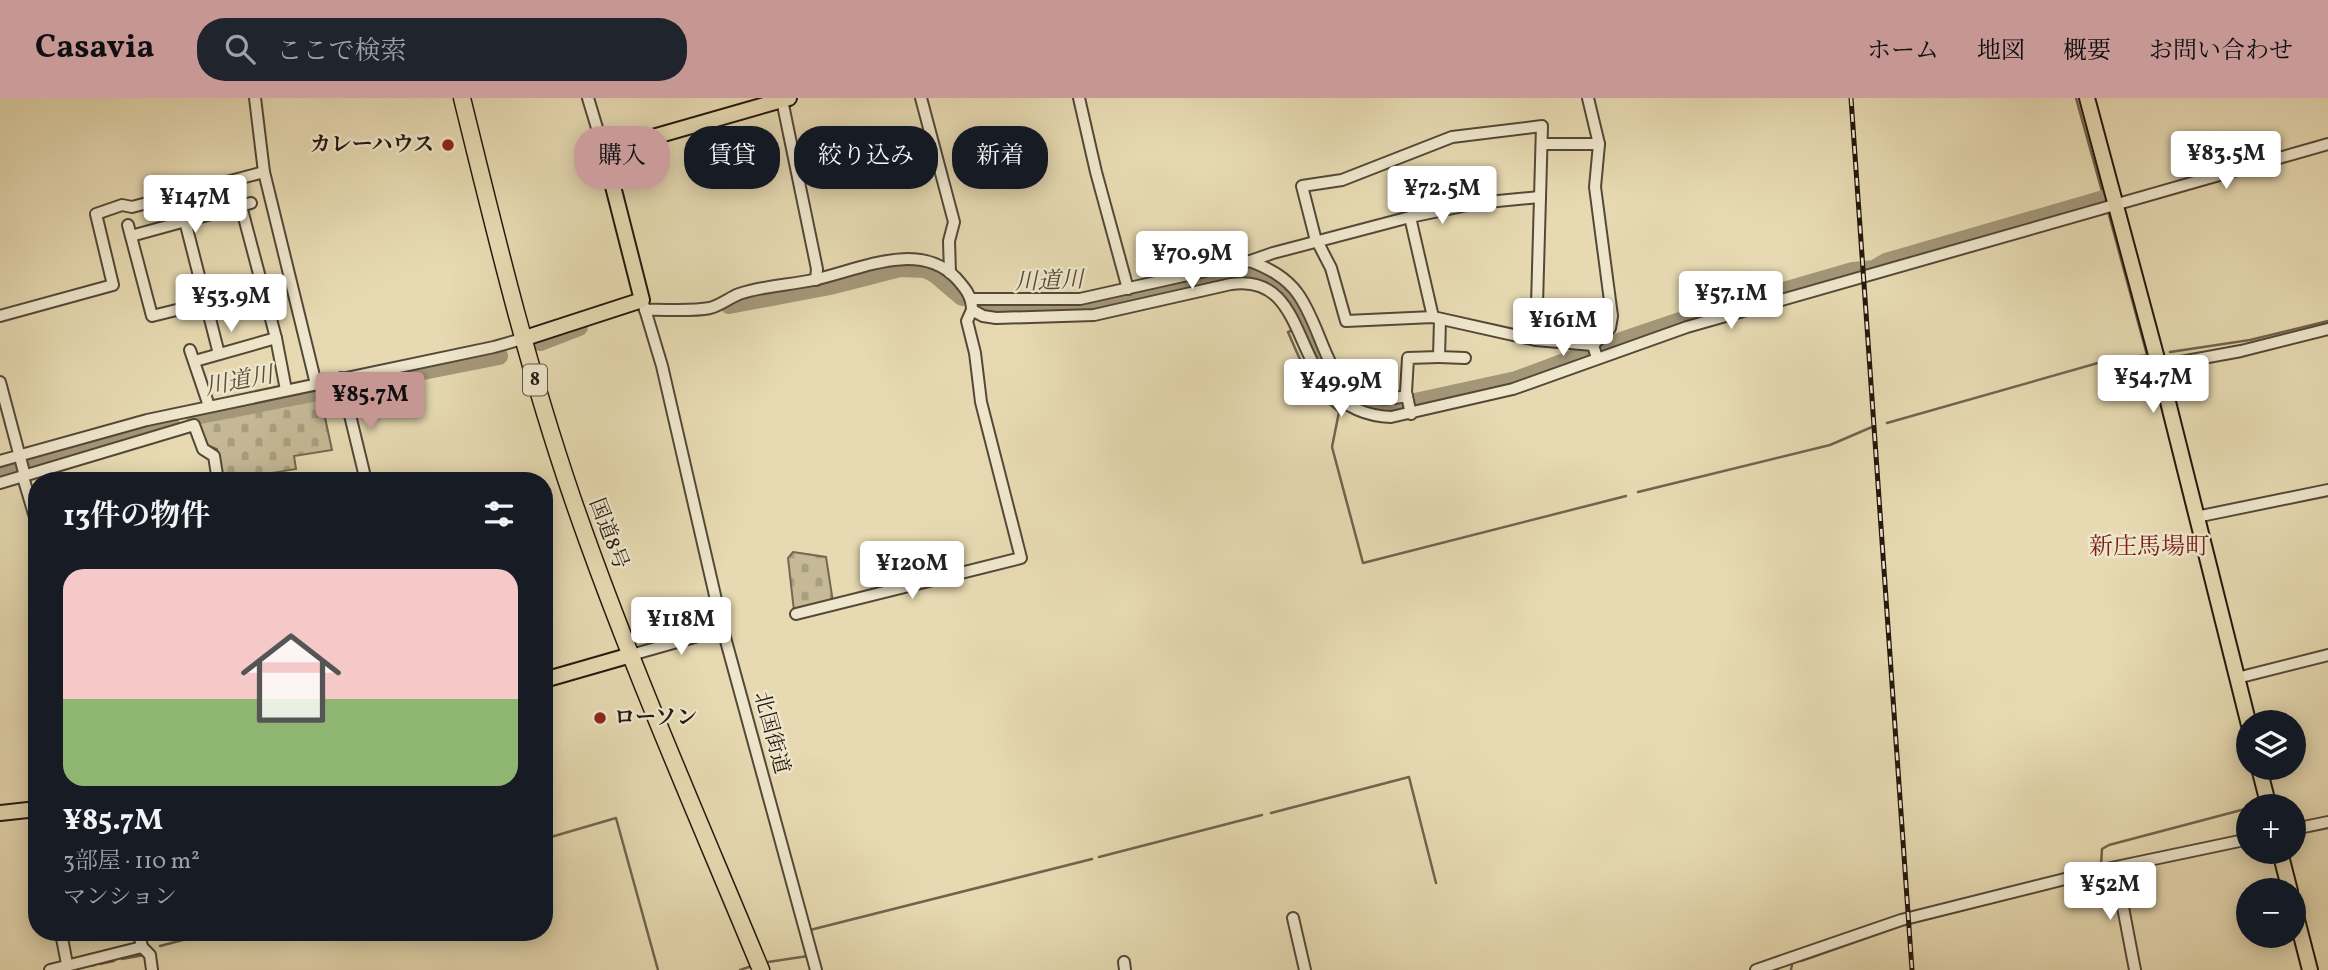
<!DOCTYPE html>
<html lang="ja">
<meta charset="utf-8">
<style>
body{margin:0;font-family:Vollkorn,"Noto Serif JP",serif;background:#20242c;color:#f1f3f6;height:100vh;display:flex;flex-direction:column;font-size:26px;white-space:nowrap}
*{box-sizing:border-box;margin:0}
p{font-size:23px;color:#9ea1a6}
.icon{flex:none;width:38px;height:38px;fill:none;stroke:currentColor;stroke-width:2;stroke-linecap:round;stroke-linejoin:round}
.map{position:relative;flex:1;overflow:hidden}
.drawer{position:absolute;left:28px;top:374px;width:525px;height:469px;display:flex;flex-direction:column;background:#171b24;border-radius:28px;box-shadow:0 4px 18px #0003}
.drawer>*{flex:none}
.guide{position:absolute;left:574px;top:28px;width:665px;height:63px;display:flex;gap:14px}
.controls{position:absolute;left:2236px;top:612px;display:grid;gap:14px}
.controls a{display:grid;place-items:center;width:70px;height:70px;border-radius:50%;background:#171b24;box-shadow:0 4px 18px #0003;font-size:35px}
.price{position:absolute;translate:-50% -60px;padding:0 16px;border-radius:7px;background:#fff;color:#222;font-size:23px;line-height:46px;filter:drop-shadow(0 2px 4px #0008)}
.price::after{content:'';position:absolute;left:50%;top:42px;width:21px;height:16px;margin-left:-10px;background:inherit;clip-path:polygon(0 0,100% 0,50% 100%)}
.price.current{background:#c59692;color:#111}
ul{padding:0;list-style:none}
li{display:grid;align-content:center;gap:14px;height:371px;padding:0 35px}
li+li{border-top:2px solid #363941}
li span{display:grid;place-items:center;height:217px;border-radius:21px;color:#555}
li>.icon{margin-inline-start:auto}
span .icon{width:126px;height:126px;fill:#fffc;stroke-width:1}
li b{font-size:30px}
h2{display:flex;justify-content:space-between;align-items:center;height:84px;padding:0 35px;font-size:30px}
.tag{padding:0 24px;border-radius:28px;background:#171b24;box-shadow:0 4px 18px #0003;font-size:24px;line-height:63px}
.tag.current{background:#c59692;color:#111}
header{display:flex;align-items:center;gap:42px;box-sizing:border-box;height:98px;padding:0 35px;background:#c59692;color:#111}
header strong{font-size:33px}
nav{display:flex;gap:38px;margin-inline-start:auto;font-size:24px}
.search{width:490px;height:63px;background:#20242c;display:flex;align-items:center;gap:18px;box-sizing:border-box;padding:0 24px;border-radius:28px;color:#9ea1a6;font-size:26px}
.map>svg:first-child{display:block}
.cemetery{fill:url(#cemetery-stones);stroke:#746852;stroke-width:2}
.lines{fill:none;stroke-linecap:round;stroke-linejoin:round}
.stream{stroke:#70644f;stroke-width:2.5}
.river{stroke:#a4987a;stroke-width:18}
.minor-casing{stroke:#544837;stroke-width:14}
.major-casing{stroke:#23170e;stroke-width:18}
.highway-casing{stroke:#23170e;stroke-width:19}
.minor{stroke:#efe7cd;stroke-width:10}
.major{stroke:#e7dab2;stroke-width:14}
.highway{stroke:#e7dab2;stroke-width:16}
.rail-casing{stroke:#23170e;stroke-width:5}
.rail{stroke:#efe7cd;stroke-width:2.5;stroke-dasharray:8;stroke-linecap:butt}
.poi-dot{fill:#8f2418;stroke:#efe7cd;stroke-width:2.5}
.labels{text-anchor:middle;dominant-baseline:central;stroke-width:5;stroke-linejoin:round;paint-order:stroke}
.shield{fill:#efe7cd;stroke:#605547;stroke-width:2}
.shield-label{font-size:19px;font-weight:bold;fill:#23170e}
.poi-label{font-size:21px;font-weight:bold;fill:#23170e;stroke:#efe7cd;text-anchor:end}
.street-label{font-size:21px;fill:#23170e;stroke:#efe7cd}
.water-label{font-size:23px;font-style:italic;fill:#574b39;stroke:#efe7cd}
.quarter-label{font-size:24px;fill:#7a1f14;stroke:#efe7cd}
</style>
<header>
<strong>Casavia</strong>
<div class="search"><svg class="icon" aria-label="search" viewBox="0 0 24 24"><circle cx="10" cy="10" r="6"/><path d="M15 15l6 6"/></svg>ここで検索</div>
<nav><a>ホーム</a><a>地図</a><a>概要</a><a>お問い合わせ</a></nav>
</header>
<div class="map">
<svg width="2328" height="872" viewBox="0 0 2328 872">
<defs>
<pattern id="cemetery-stones" width="16" height="16" patternUnits="userSpaceOnUse" patternTransform="scale(1.75)"><rect width="16" height="16" fill="#c6b996"/><path d="M2 7V4a2 2 0 0 1 4 0v3zM10 15v-3a2 2 0 0 1 4 0v3z" fill="#aa9e80"/></pattern>
</defs>
<rect width="100%" height="100%" fill="#e7dab2"/>
<filter id="stains"><feTurbulence type="fractalNoise" baseFrequency=".00286" numOctaves="4"/><feColorMatrix values="0 0 0 0 .2 0 0 0 0 .09 0 0 0 0 .02 0 0 0 .5 -.17"/></filter>
<radialGradient id="worn" r=".72"><stop offset=".6" stop-color="#630" stop-opacity="0"/><stop offset="1" stop-color="#630" stop-opacity=".3"/></radialGradient>
<g class="cemetery">
<polygon points="321,301 332,352 294,358 296,371 223,383 217,351 206,347 199,324"/>
<polygon points="793,454 826,459 833,504 794,513 788,460"/>
</g>
<g class="lines">
<g class="stream">
<polyline points="2076,0 2105,104"/>
<polyline points="2109,117 2147,257"/>
<path d="M1291,233l-3,1c13,30 24,60 51,80l-7,35 31,116 263,-67"/>
<polyline points="2170,254 2250,242 2328,223"/>
<polyline points="1887,325 2112,261 2150,257"/>
<polyline points="1638,394 1830,347 1872,329"/>
<polyline points="2253,709 2258,707"/>
<polyline points="1271,715 1409,679 1436,785"/>
<polyline points="544,741 616,720 658,872"/>
<polyline points="1099,759 1262,717"/>
<polyline points="2101,767 2102,751 2109,747 2249,710"/>
<polyline points="811,835 810,832 1092,761"/>
<polyline points="160,848 209,835"/>
<polyline points="122,861 144,857"/>
<polyline points="1801,863 1904,827 2047,791"/>
<polyline points="768,864 808,858"/>
<polyline points="100,866 114,863"/>
<polyline points="81,869 95,867"/>
<polyline points="740,872 749,869"/>
<polyline points="1791,872 1792,867"/>
</g>
<g class="river">
<polyline points="729,207 830,188 900,170 925,171 935,176 962,199"/>
<path d="M983,209h100l155,-33c95,0 46,129 154,133l124,-27 70,-26"/>
<polyline points="540,244 579,229"/>
<polyline points="1606,248 1683,222 1853,173 1874,171 1886,164 2104,101"/>
<polyline points="195,318 499,258"/>
<polyline points="0,376 170,324"/>
</g>
<g class="minor-casing">
<g id="minor">
<polyline points="255,0 264,74 316,286"/>
<polyline points="588,0 604,53"/>
<polyline points="921,0 954,124 949,143 950,175"/>
<polyline points="1079,0 1096,74 1128,191"/>
<polyline points="1588,0 1599,46 1595,89 1612,218 1610,230 1593,247 1597,260"/>
<polyline points="782,2 817,171 816,182"/>
<polygon points="1542,28 1536,242 1433,219 1346,223 1331,170 1315,139 1302,88 1342,82 1452,39"/>
<polyline points="1542,46 1599,46"/>
<polyline points="884,52 930,36"/>
<polyline points="241,108 276,240 286,292"/>
<polyline points="185,123 219,256"/>
<polyline points="128,127 152,218 205,205"/>
<polyline points="131,138 251,105"/>
<path d="M1250,163c18,7 36,16 48,33 33,47 26,119 109,102"/>
<polyline points="972,201 1080,201 1250,163 1273,155 1410,119"/>
<polyline points="644,208 662,268 723,532 816,872"/>
<path d="M645,212c21,-1 44,2 65,-2 11,-3 19,-10 29,-14 23,-8 50,-9 74,-14 44,-9 105,-41 143,-2 9,10 16,18 16,32l11,6 13,2 98,-3 137,-31c90,-13 51,128 160,133l122,-28 174,-62 641,-183"/>
<polyline points="0,218 113,187 96,116 122,107 132,109 264,74"/>
<polyline points="1433,219 1410,119 1477,105 1540,99"/>
<polyline points="1536,242 1593,247"/>
<polyline points="190,252 209,308"/>
<polyline points="1439,259 1465,260"/>
<polyline points="195,263 276,240"/>
<polyline points="2159,268 2241,253 2328,231"/>
<polyline points="341,280 366,383"/>
<polyline points="0,284 25,378"/>
<polyline points="1411,316 1406,294 1408,260 1439,259 1440,221"/>
<polyline points="0,363 147,322 494,249 522,241"/>
<polyline points="23,379 37,426"/>
<polyline points="0,385 194,327 203,351 214,358 218,383"/>
<polyline points="2196,419 2328,392"/>
<polyline points="796,516 1021,460 981,304 975,255 967,223 972,212"/>
<polyline points="631,557 723,531"/>
<polyline points="2237,580 2328,557"/>
<polyline points="2294,731 2328,724"/>
<polyline points="2105,771 2110,785 2122,804 2135,872"/>
<polyline points="1293,820 1305,872"/>
<polyline points="61,835 67,866"/>
<polyline points="142,849 150,857 152,872"/>
<polyline points="1124,864 1125,872"/>
<polyline points="50,872 142,849 139,835"/>
<polyline points="1756,872 1901,822 2097,773 2249,741"/>
</g>
</g>
<g class="major-casing">
<g id="major">
<polyline points="2087,0 2159,268 2249,627"/>
<polyline points="522,241 642,202 604,53 789,0"/>
<polyline points="544,582 631,557"/>
<polyline points="2259,670 2269,709"/>
<polyline points="0,715 37,711"/>
<polyline points="2280,754 2290,793"/>
<polyline points="2294,810 2310,872"/>
</g>
</g>
<g class="highway-casing">
<path id="highway" d="M462,0c33,134 65,268 110,399 55,160 124,316 189,473"/>
</g>
<use href="#minor" class="minor"/>
<use href="#major" class="major"/>
<use href="#highway" class="highway"/>
<g class="rail-casing">
<polyline id="rail" points="1851,0 1912,872"/>
</g>
<use href="#rail" class="rail"/>
</g>
<g class="poi-dot">
<circle cx="448" cy="47" r="7"/>
<circle cx="600" cy="620" r="7"/>
</g>
<g class="labels">
<rect class="shield" x="523" y="266.5" width="24" height="31" rx="5"/>
<g class="shield-label">
<text x="535" y="282">8</text>
</g>
<g class="poi-label">
<text x="434" y="47">カレーハウス</text>
<text x="614" y="620" text-anchor="start">ローソン</text>
</g>
<g class="street-label">
<text transform="translate(608 436) rotate(69)">国道8号</text>
<text transform="translate(771 635) rotate(75)">北国街道</text>
</g>
<g class="water-label">
<text transform="translate(1049 184) rotate(-2)">川道川</text>
<text transform="translate(239 284) rotate(-11)">川道川</text>
</g>
<g class="quarter-label">
<text x="2149" y="450">新庄馬場町</text>
</g>
</g>
<rect width="100%" height="100%" filter="url(#stains)"/>
<rect width="100%" height="100%" fill="url(#worn)"/>
</svg>
<div class="controls">
<a><svg class="icon" aria-label="layers" viewBox="0 0 24 24"><path d="M12 4l9 5-9 5-9-5zM3 14l9 5 9-5"/></svg></a>
<a>+</a>
<a>−</a>
</div>
<b class="price" style="left:2226px;top:93px">¥83.5M</b>
<b class="price" style="left:1442px;top:128px">¥72.5M</b>
<b class="price" style="left:195px;top:137px">¥147M</b>
<b class="price" style="left:1192px;top:193px">¥70.9M</b>
<b class="price" style="left:1731px;top:233px">¥57.1M</b>
<b class="price" style="left:231px;top:236px">¥53.9M</b>
<b class="price" style="left:1563px;top:260px">¥161M</b>
<b class="price" style="left:2153px;top:317px">¥54.7M</b>
<b class="price" style="left:1341px;top:321px">¥49.9M</b>
<b class="price current" style="left:370px;top:334px">¥85.7M</b>
<b class="price" style="left:912px;top:503px">¥120M</b>
<b class="price" style="left:681px;top:559px">¥118M</b>
<b class="price" style="left:2110px;top:824px">¥52M</b>
<div class="guide">
<a class="tag current">購入</a>
<a class="tag">賃貸</a>
<a class="tag">絞り込み</a>
<a class="tag">新着</a>
</div>
<section class="drawer">
<h2>13件の物件<svg class="icon" aria-label="filters" viewBox="0 0 24 24"><path d="M4 7h16M4 17h16"/><circle cx="9" cy="7" r="2"/><circle cx="15" cy="17" r="2"/></svg></h2>
<ul>
<li><span style="background:linear-gradient(#f6c9c9 60%,#8fb573 0)"><svg class="icon" aria-label="home" viewBox="0 0 24 24"><path d="M3 11l9-7 9 7M6 9v11h12V9"/></svg></span><div><b>¥85.7M</b><p>3部屋 · 110 m²</p><p>マンション</p></div></li>
</ul>
</section>
</div>
